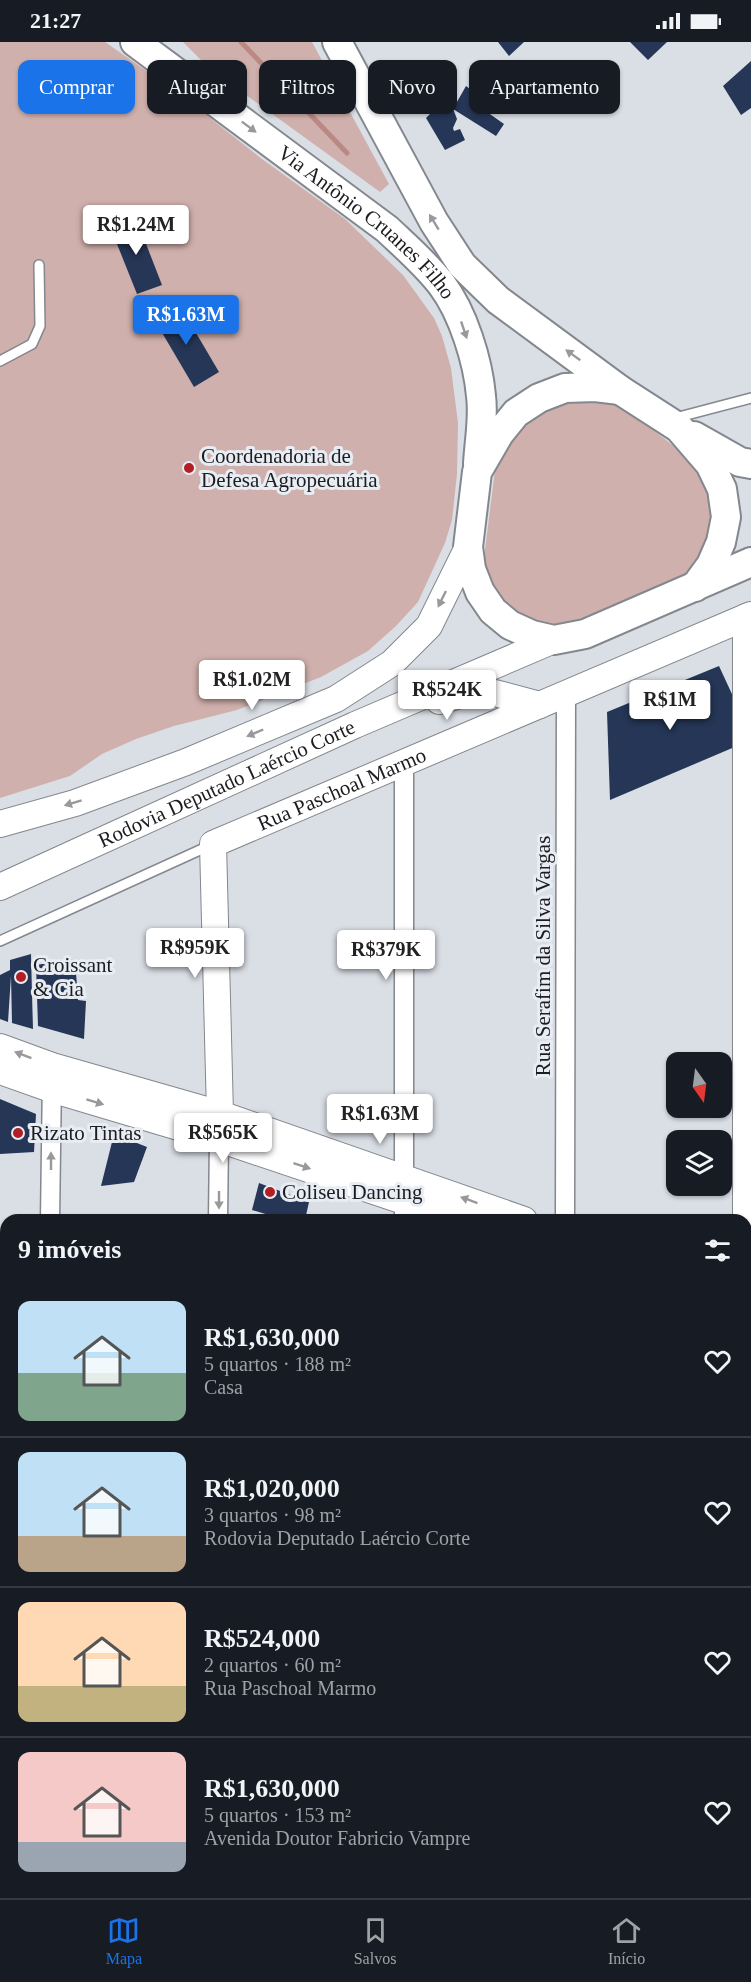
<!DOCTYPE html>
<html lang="pt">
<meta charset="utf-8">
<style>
body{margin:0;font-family:"Times New Roman",serif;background:#242831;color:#f1f3f6;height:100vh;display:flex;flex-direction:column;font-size:22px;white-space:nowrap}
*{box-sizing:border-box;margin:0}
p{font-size:20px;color:#9ea1a6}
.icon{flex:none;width:33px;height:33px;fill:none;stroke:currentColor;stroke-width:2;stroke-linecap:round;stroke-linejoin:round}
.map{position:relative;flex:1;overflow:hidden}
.details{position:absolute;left:0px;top:1172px;width:752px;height:686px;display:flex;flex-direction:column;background:#171b24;border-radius:18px 18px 0 0;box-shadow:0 2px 4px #0004}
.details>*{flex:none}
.top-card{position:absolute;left:18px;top:18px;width:716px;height:54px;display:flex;gap:12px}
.needle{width:39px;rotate:166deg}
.controls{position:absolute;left:666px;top:1010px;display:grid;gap:12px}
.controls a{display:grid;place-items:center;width:66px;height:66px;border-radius:12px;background:#171b24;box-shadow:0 2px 4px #0004;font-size:30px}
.price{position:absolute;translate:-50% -51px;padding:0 14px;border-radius:6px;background:#fff;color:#222;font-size:20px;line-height:39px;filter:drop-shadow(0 2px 3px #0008)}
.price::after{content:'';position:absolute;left:50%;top:36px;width:18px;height:14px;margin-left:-9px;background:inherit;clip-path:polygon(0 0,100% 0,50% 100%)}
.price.selected{background:#1a73e8;color:#fff}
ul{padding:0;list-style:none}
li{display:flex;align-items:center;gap:18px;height:150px;padding:0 18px}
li+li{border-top:2px solid #363941}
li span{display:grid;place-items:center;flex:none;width:168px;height:120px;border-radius:12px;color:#555}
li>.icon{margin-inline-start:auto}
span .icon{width:72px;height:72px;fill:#fffc;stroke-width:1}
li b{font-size:26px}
h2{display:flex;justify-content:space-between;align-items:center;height:72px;padding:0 18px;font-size:26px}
.chip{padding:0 21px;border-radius:12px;background:#171b24;box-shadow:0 2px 4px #0004;font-size:21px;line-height:54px}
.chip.selected{background:#1a73e8;color:#fff}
.status{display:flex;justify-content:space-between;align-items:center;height:42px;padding:0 30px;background:#171b24;direction:ltr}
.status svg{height:16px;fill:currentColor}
.dock{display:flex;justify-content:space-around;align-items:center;height:84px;border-top:2px solid #363941;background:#171b24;font-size:16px;color:#9ea1a6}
.dock a{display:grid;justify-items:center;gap:3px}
.dock .selected{color:#1a73e8}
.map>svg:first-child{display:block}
.green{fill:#d0b0ac}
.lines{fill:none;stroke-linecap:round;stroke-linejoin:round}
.stream{stroke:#bb8984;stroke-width:5}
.building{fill:#253656}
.lane-casing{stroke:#83878e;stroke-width:12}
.street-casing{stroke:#83878e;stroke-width:21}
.secondary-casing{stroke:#83878e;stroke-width:28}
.primary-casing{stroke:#83878e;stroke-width:32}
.lane{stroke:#fff;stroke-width:9}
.street{stroke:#fff;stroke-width:18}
.secondary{stroke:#fff;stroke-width:26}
.primary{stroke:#fff;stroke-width:28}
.oneway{fill:#99999b}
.poi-dot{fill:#b11f25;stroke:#e8ecf3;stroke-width:2}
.labels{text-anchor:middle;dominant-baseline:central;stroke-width:6;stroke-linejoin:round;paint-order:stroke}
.street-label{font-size:21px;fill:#1c1d20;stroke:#e8ecf3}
.poi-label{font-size:21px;fill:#1c1d20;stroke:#e8ecf3;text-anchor:start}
</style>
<div class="status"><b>21:27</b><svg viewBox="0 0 49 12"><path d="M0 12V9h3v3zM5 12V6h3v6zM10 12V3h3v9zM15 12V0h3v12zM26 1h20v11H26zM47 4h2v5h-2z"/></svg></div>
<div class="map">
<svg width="751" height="1856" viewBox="0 0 751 1856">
<rect width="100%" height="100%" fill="#dadfe6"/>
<g class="green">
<polygon points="0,0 105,0 177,50 262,117 345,177 403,233 434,276 442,294 451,326 458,381 457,432 452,478 445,501 418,560 396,584 368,609 321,635 237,668 174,684 136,697 102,712 70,734 0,756"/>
<polygon points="183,0 312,0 389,142 380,150 210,27"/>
<polygon points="592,356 624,365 703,427 713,449 713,497 687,533 564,584 536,583 502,564 483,524 495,428 502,404 542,363"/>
</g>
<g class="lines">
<polyline class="stream" points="241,0 347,111"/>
</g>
<g class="building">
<polygon points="498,0 524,0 509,14"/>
<polygon points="630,0 667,0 648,18"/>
<polygon points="751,19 751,66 741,73 723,44"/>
<polygon points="466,44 478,53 481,49 495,56 487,70 504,82 496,94 453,67"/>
<polygon points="448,54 457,77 453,86 454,89 460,87 465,98 445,108 426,76"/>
<polygon points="136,176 162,243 137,252 111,187"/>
<polygon points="179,262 219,330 194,345 154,277"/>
<polygon points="719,624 737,663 737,704 610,758 607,670"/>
<polygon points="31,912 32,952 33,987 12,981 11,934 8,980 0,977 0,933 10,928 10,918"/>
<polygon points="75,917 78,958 86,959 84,997 38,984 36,923"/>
<polygon points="0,1057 36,1072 34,1110 0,1112"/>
<polygon points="114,1092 147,1105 134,1140 101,1144"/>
<polygon points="259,1141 309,1160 305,1178 285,1178 252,1168"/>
</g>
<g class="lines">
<g class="lane-casing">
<g id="lane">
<polyline points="0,319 32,302 40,284 39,223"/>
<polyline points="675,376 751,356"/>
<polyline points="0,899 211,803"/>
</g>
</g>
<g class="street-casing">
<g id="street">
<polyline points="404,720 404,1178"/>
<polyline points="50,1178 52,1035"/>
<polyline points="218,1178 219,1097"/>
<polyline points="565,1178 566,651"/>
<polyline points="0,1431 6,1431"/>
<polyline points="49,1851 49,1856"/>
<polyline points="405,1851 405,1856"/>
<polyline points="213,1856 213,1851"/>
<polyline points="571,1856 572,1851"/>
</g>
</g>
<g class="secondary-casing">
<g id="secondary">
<polyline points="746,575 746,1257 751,1479"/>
<polyline points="439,659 460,653 495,651 540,663"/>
<polyline points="0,782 75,761 186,720 336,657 392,621 429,584 468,505"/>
<path id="s1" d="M0,845l355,-162 199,-85"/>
<polyline points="0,1005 52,1024 220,1072 524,1178"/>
<polyline points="0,1029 51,1047 219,1097 460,1178"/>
<path id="s2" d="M219,1097l1,-25 -7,-270 538,-229"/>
<polyline points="746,1523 751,1517"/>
<polyline points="440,1856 445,1851"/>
<polyline points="750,1856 751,1715"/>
</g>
</g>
<g class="primary-casing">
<g id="primary">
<path id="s3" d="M135,0l252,187c19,18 39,35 55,56 21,28 36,76 39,111 3,22 -2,47 -3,68"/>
<polyline points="337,0 434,180 462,223 498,258 620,348 679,386 710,422 722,447 726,475 721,500 711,523 695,545"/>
<polyline points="620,348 595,345 565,346 539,356 516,371 499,392 477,430 468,505 471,527 480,550 493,569 510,583 532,593 554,598 585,592 751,520"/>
<polyline points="694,394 740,420 751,422"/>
</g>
</g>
<use href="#lane" class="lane"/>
<use href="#street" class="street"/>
<use href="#secondary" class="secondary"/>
<use href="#primary" class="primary"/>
</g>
<defs><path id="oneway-solid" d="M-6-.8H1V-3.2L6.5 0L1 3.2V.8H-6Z" transform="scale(1.5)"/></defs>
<g class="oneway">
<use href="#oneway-solid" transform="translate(249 85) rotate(37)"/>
<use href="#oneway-solid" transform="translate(434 180) rotate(-121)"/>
<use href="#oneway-solid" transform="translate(464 288) rotate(71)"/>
<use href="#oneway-solid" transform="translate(573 313) rotate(-144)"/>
<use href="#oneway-solid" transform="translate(442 557) rotate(116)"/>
<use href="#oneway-solid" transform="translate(255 691) rotate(157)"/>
<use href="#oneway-solid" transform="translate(73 761) rotate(163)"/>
<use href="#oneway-solid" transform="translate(23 1013) rotate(-159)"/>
<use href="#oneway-solid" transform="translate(95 1060) rotate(17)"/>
<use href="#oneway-solid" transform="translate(51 1119) rotate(-90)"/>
<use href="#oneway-solid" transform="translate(302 1124) rotate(18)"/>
<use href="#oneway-solid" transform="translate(219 1158) rotate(90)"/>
<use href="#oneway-solid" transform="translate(469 1158) rotate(-160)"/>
</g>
<g class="poi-dot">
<circle cx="189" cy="426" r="6"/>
<circle cx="21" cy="935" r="6"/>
<circle cx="18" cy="1091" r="6"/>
<circle cx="270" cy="1150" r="6"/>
</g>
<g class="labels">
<g class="street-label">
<text stroke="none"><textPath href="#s3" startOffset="294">Via Antônio Cruanes Filho</textPath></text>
<text stroke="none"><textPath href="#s1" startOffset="249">Rodovia Deputado Laércio Corte</textPath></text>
<text stroke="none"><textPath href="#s2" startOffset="435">Rua Paschoal Marmo</textPath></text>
<text transform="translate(543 914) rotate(-90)">Rua Serafim da Silva Vargas</text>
</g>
<g class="poi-label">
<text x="201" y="414">Coordenadoria de<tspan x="201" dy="24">Defesa Agropecuária</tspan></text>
<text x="33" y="923">Croissant<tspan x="33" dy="24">&amp; Cia</tspan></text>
<text x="30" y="1091">Rizato Tintas</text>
<text x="282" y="1150">Coliseu Dancing</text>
</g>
</g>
</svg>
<div class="controls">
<a><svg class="needle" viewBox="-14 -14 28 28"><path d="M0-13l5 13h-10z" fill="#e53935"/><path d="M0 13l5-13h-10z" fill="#9ea1a6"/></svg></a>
<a><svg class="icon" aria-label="layers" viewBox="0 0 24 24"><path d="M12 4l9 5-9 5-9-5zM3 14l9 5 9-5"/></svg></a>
</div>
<b class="price" style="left:136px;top:214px">R$1.24M</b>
<b class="price selected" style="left:186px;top:304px">R$1.63M</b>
<b class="price" style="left:252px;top:669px">R$1.02M</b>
<b class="price" style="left:447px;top:679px">R$524K</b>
<b class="price" style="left:670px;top:689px">R$1M</b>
<b class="price" style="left:195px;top:937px">R$959K</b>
<b class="price" style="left:386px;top:939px">R$379K</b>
<b class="price" style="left:380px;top:1103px">R$1.63M</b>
<b class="price" style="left:223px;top:1122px">R$565K</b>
<div class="top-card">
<a class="chip selected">Comprar</a>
<a class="chip">Alugar</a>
<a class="chip">Filtros</a>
<a class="chip">Novo</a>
<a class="chip">Apartamento</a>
</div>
<section class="details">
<h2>9 imóveis<svg class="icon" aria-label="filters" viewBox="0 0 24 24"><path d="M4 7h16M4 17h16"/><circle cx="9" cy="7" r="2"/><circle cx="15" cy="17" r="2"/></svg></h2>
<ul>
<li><span style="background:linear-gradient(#bfe0f5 60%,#7fa58c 0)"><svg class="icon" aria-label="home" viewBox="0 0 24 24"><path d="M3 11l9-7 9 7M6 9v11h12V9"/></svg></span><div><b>R$1,630,000</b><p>5 quartos · 188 m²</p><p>Casa</p></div><svg class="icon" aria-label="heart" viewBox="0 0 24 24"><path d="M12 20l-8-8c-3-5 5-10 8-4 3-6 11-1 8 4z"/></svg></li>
<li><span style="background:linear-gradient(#bfe0f5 70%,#b9a48a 0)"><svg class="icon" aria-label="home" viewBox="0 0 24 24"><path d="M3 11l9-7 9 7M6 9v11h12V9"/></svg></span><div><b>R$1,020,000</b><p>3 quartos · 98 m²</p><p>Rodovia Deputado Laércio Corte</p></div><svg class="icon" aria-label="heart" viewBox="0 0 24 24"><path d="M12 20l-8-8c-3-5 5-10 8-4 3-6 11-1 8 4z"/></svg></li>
<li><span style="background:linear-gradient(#ffd9b3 70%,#c2b280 0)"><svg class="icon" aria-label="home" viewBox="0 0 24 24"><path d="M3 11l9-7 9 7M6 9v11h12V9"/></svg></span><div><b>R$524,000</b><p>2 quartos · 60 m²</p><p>Rua Paschoal Marmo</p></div><svg class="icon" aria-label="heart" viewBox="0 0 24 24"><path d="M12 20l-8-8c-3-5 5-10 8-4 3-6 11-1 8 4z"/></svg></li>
<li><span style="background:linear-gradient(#f6c9c9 75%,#9aa5b1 0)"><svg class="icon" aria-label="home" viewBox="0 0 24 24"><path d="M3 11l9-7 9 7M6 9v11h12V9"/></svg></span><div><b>R$1,630,000</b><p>5 quartos · 153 m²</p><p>Avenida Doutor Fabricio Vampre</p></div><svg class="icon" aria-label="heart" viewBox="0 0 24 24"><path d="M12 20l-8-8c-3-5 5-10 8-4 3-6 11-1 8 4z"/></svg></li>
</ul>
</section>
</div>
<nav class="dock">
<a class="selected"><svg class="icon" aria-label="map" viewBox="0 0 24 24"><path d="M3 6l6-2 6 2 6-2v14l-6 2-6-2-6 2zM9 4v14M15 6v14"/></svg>Mapa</a>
<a><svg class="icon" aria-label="saved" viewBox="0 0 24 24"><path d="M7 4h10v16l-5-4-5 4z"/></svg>Salvos</a>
<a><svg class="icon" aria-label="home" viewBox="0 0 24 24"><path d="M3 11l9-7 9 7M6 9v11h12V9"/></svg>Início</a>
</nav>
